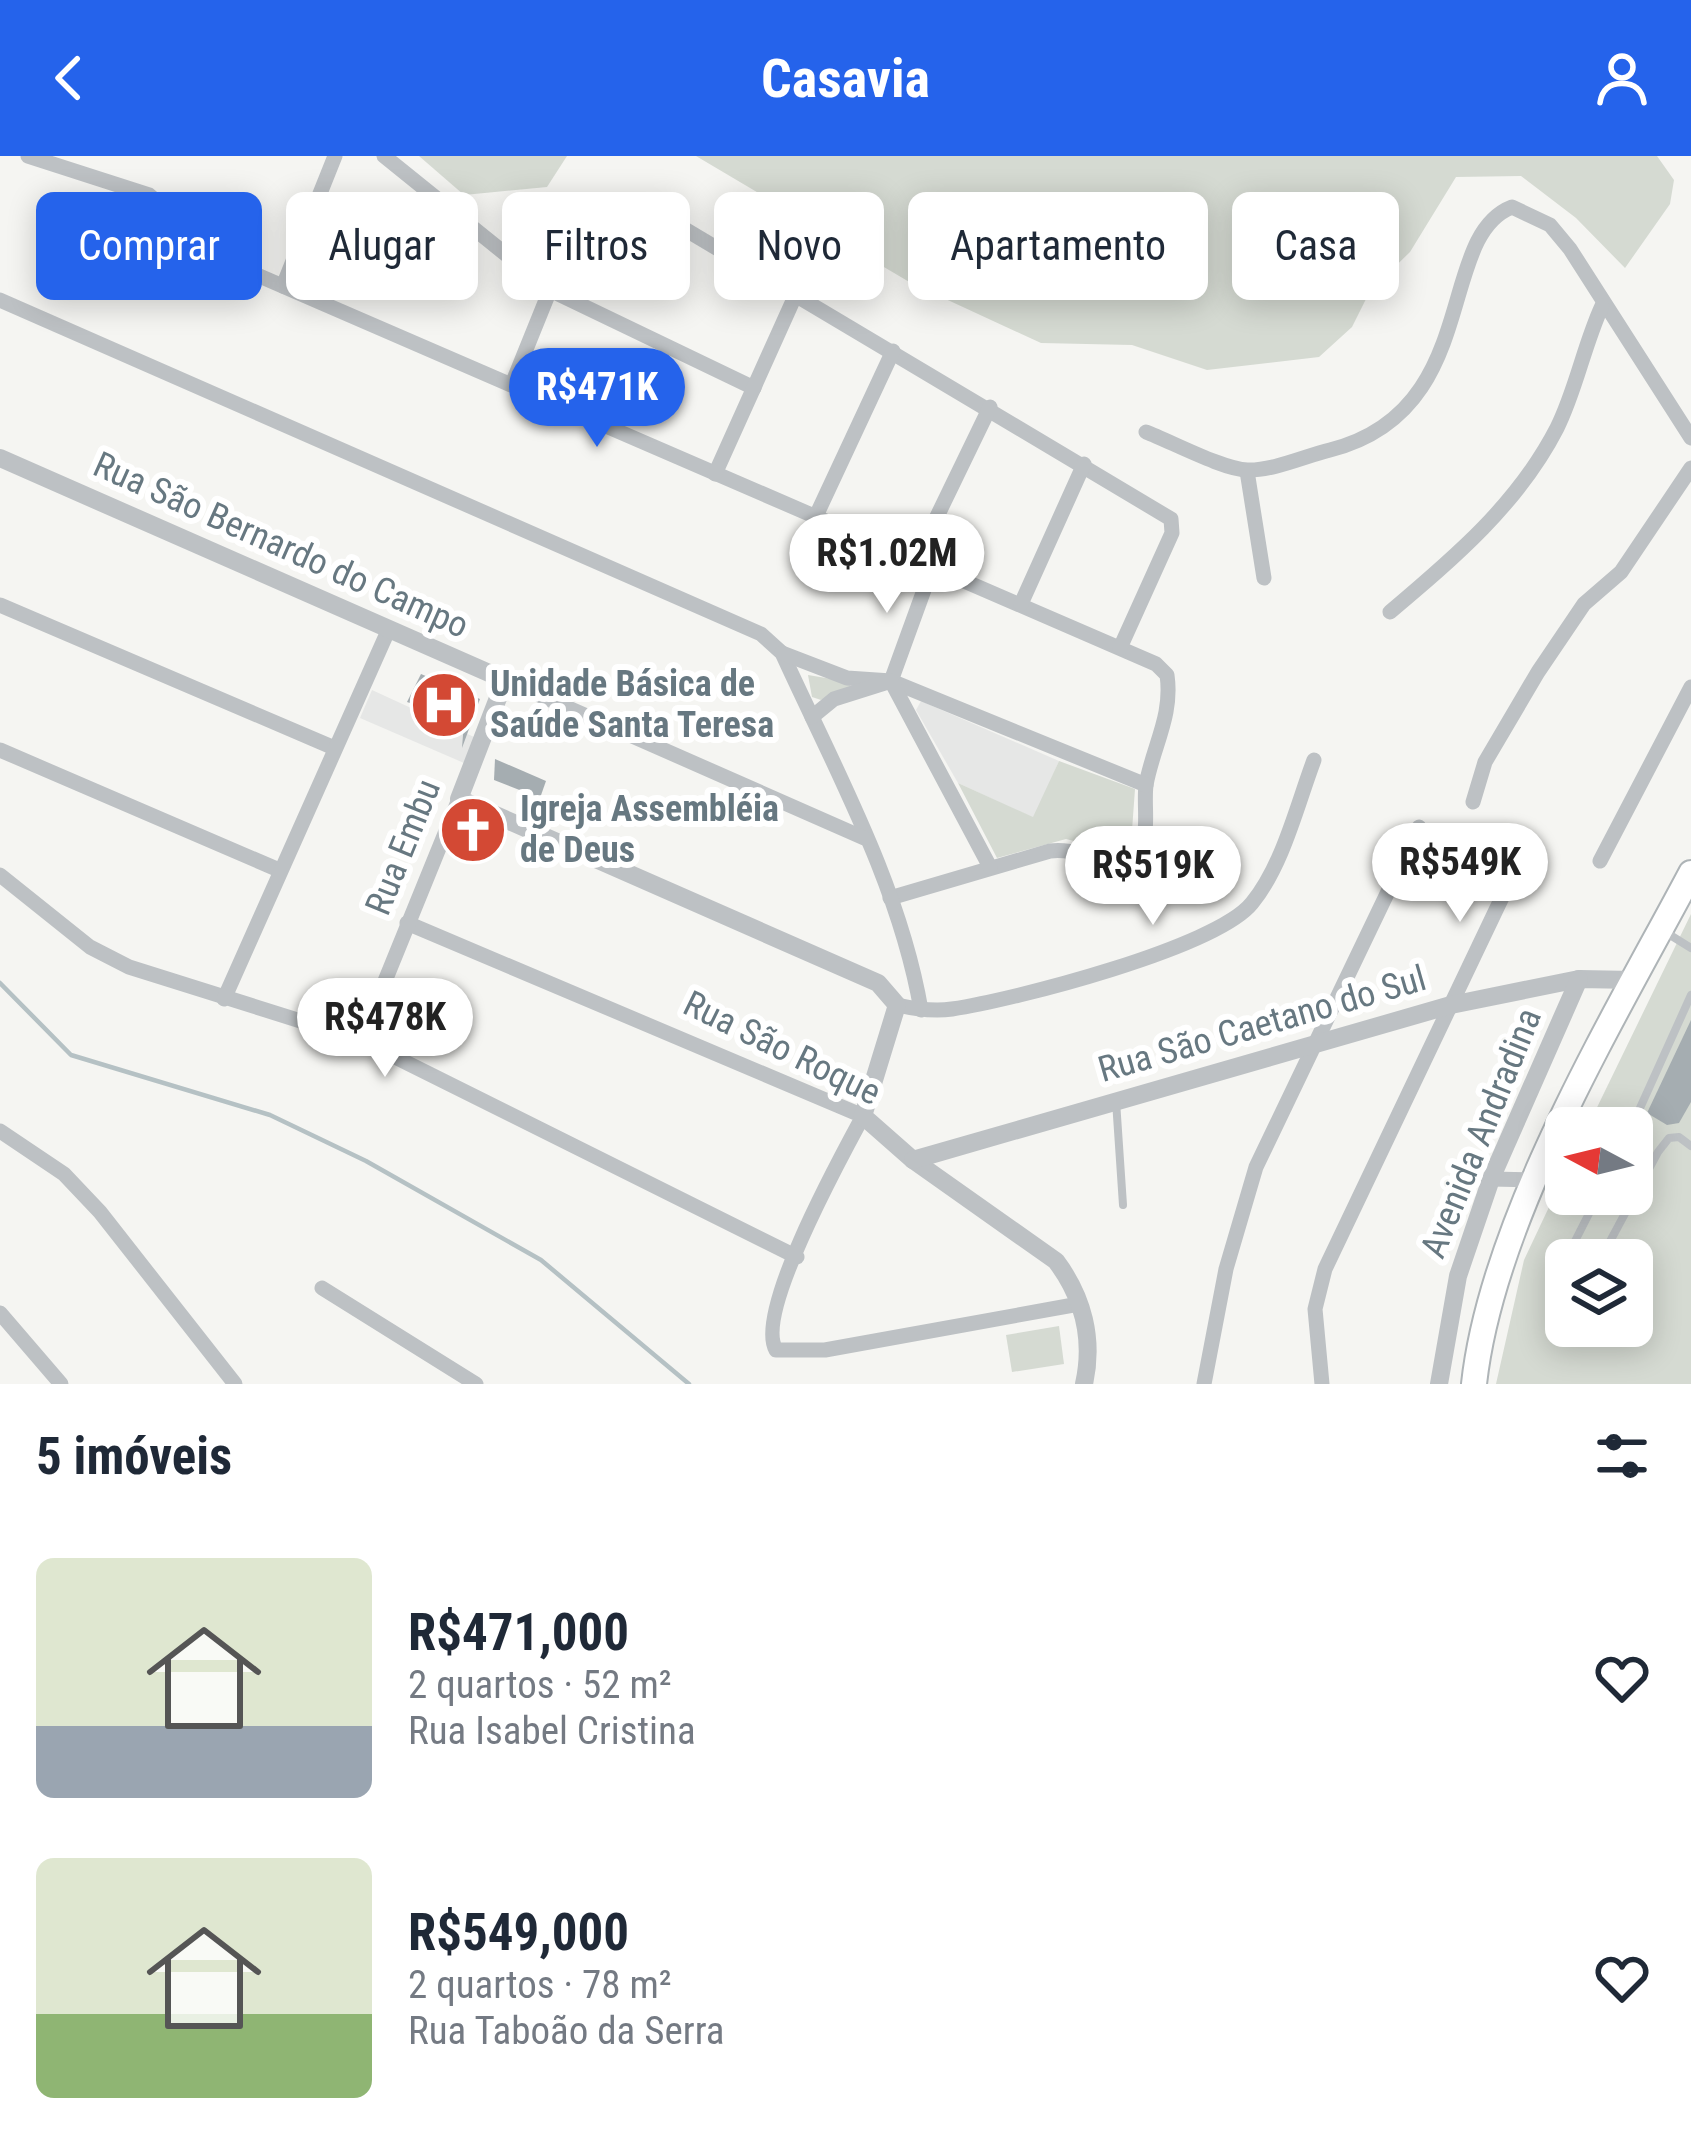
<!DOCTYPE html>
<html lang="pt">
<meta charset="utf-8">
<style>
body{margin:0;font-family:"Roboto Condensed",sans-serif;background:#f2f2f3;color:#1f2937;height:100vh;display:flex;flex-direction:column;font-size:45px;white-space:nowrap}
*{box-sizing:border-box;margin:0}
p{font-size:39px;color:#747a83}
.icon{flex:none;width:66px;height:66px;fill:none;stroke:currentColor;stroke-width:2;stroke-linecap:round;stroke-linejoin:round}
.map{position:relative;height:1228px;overflow:hidden}
.details{display:flex;flex-direction:column;background:#fff;flex:1}
.details>*{flex:none}
.hud{position:absolute;left:36px;top:36px;width:1620px;height:108px;display:flex;gap:24px}
.needle{width:78px;rotate:277deg}
.fabs{position:absolute;left:1545px;top:951px;display:grid;gap:24px}
.fabs a{display:grid;place-items:center;width:108px;height:108px;border-radius:18px;background:#fff;box-shadow:0 6px 30px #0003;font-size:60px}
.price{position:absolute;translate:-50% -102px;padding:0 27px;border-radius:42px;background:#fff;color:#222;font-size:39px;line-height:78px;filter:drop-shadow(0 3px 6px #0008)}
.price::after{content:'';position:absolute;left:50%;top:72px;width:36px;height:27px;margin-left:-18px;background:inherit;clip-path:polygon(0 0,100% 0,50% 100%)}
.price.active{background:#2563eb;color:#fff}
ul{padding:0;list-style:none}
li{display:flex;align-items:center;gap:36px;height:300px;padding:0 36px}
li span{display:grid;place-items:center;flex:none;width:336px;height:240px;border-radius:18px;color:#555}
li>.icon{margin-inline-start:auto}
span .icon{width:144px;height:144px;fill:#fffc;stroke-width:1}
li b{font-size:51px}
h2{display:flex;justify-content:space-between;align-items:center;height:144px;padding:0 36px;font-size:51px}
.pill{padding:0 42px;border-radius:18px;background:#fff;box-shadow:0 6px 30px #0003;font-size:42px;line-height:108px}
.pill.active{background:#2563eb;color:#fff}
header{display:flex;justify-content:space-between;align-items:center;height:156px;padding:0 36px;background:#2563eb;color:#fff;font-size:54px;font-weight:700}
.map>svg:first-child{display:block}
.built{fill:#e6e7e6}
.green{fill:#d5dad2;fill-rule:evenodd}
.lines{fill:none;stroke-linecap:round;stroke-linejoin:round}
.stream{stroke:#b5c1c4;stroke-width:4.5}
.building{fill:#a5adb1}
.primary-casing{stroke:#aeb4b7;stroke-width:28}
.service{stroke:#bdc1c4;stroke-width:8}
.minor{stroke:#bdc1c4;stroke-width:15}
.tertiary{stroke:#bdc1c4;stroke-width:18}
.primary{stroke:#fff;stroke-width:24}
.labels{text-anchor:middle;dominant-baseline:central;stroke-width:12;stroke-linejoin:round;paint-order:stroke}
.street-label{font-size:36px;fill:#677881;stroke:#fff}
.poi-label{font-size:36px;font-weight:bold;fill:#677881;stroke:#fff;text-anchor:start}
</style>
<header><svg class="icon" aria-label="back" viewBox="0 0 24 24"><path d="M15 5l-7 7 7 7"/></svg>Casavia<svg class="icon" aria-label="person" viewBox="0 0 24 24"><circle cx="12" cy="8" r="4"/><path d="M4 21q1-7 8-7t8 7"/></svg></header>
<div class="map">
<svg width="1691" height="1228" viewBox="0 0 1691 1228">
<rect width="100%" height="100%" fill="#f5f5f2"/>
<g class="built">
<polygon points="372,534 474,581 464,607 360,562"/>
<polygon points="921,545 1059,605 1034,662 958,627 916,554"/>
</g>
<g class="green">
<polygon points="419,0 567,0 547,31 464,39"/>
<polygon points="696,0 1657,0 1674,24 1670,48 1625,112 1576,62 1521,20 1456,21 1410,96 1370,135 1352,171 1319,201 1207,214 1132,189 1041,187 911,127"/>
<polygon points="808,519 850,526 850,531 821,544 812,541"/>
<polygon points="1059,605 1135,633 1131,688 1105,693 1066,683 997,702 958,627 1033,661"/>
<path d="M1691,758v470h-195l28,-124 42,-89v23h66v-66h-45zM1566,1104h66v66h-66z"/>
<polygon points="1059,1170 1064,1208 1012,1216 1006,1179"/>
</g>
<g class="lines">
<polyline class="stream" points="0,827 71,899 270,959 366,1005 541,1104 689,1228"/>
</g>
<g class="building">
<polygon points="421,518 480,543 462,592 464,566 407,546"/>
<polygon points="495,603 546,625 540,642 494,624"/>
<polygon points="464,664 488,673 482,686 459,675"/>
<polygon points="1691,864 1691,946 1679,967 1667,969 1647,957"/>
</g>
<g class="lines">
<g class="primary-casing">
<path id="primary" d="M1474,1228c18,-165 139,-364 217,-511"/>
</g>
<g class="service">
<polyline points="1662,774 1691,792"/>
<polyline points="1116,945 1123,1049"/>
<polyline points="1631,972 1691,839"/>
<polyline points="1575,1104 1574,1087 1599,1038"/>
<polyline points="1600,1104 1658,996 1669,982 1679,981 1691,990"/>
</g>
<g class="minor">
<path d="M28,0l121,39 78,67 929,402 11,11c6,41 -14,71 -21,110 -3,25 6,53 -12,73 -29,10 -54,-11 -84,-7l-160,47"/>
<polyline points="384,0 550,134 754,232"/>
<polyline points="283,130 335,0"/>
<path d="M0,144l761,334 21,19c52,114 118,233 139,357"/>
<polyline points="512,228 550,134 614,53 625,48 651,53 1171,363 1172,377 1120,492"/>
<path d="M1146,276c24,9 80,39 103,38 26,0 56,-14 81,-20 153,-39 105,-213 182,-243l38,18 20,24 121,189"/>
<polyline points="1247,315 1264,422"/>
<polyline points="715,318 796,138"/>
<polyline points="816,360 893,195"/>
<polyline points="916,404 990,251"/>
<polyline points="1021,448 1084,308"/>
<polyline points="0,449 332,591"/>
<path d="M1390,456c64,-54 128,-108 167,-184 19,-38 27,-83 45,-122"/>
<polyline points="782,497 847,522 891,525 1146,629"/>
<polyline points="505,524 864,682"/>
<polyline points="891,525 932,412"/>
<polyline points="812,561 834,543 891,525 990,711"/>
<polyline points="0,594 279,714"/>
<polyline points="1473,646 1485,606 1538,516 1584,448 1621,416 1691,312"/>
<polyline points="1600,705 1691,531"/>
<polyline points="0,719 90,791 129,811 361,884 797,1101"/>
<path d="M407,767l456,193c-21,39 -109,198 -87,234h49l254,-46"/>
<polyline points="224,843 388,475"/>
<path d="M897,849c18,4 36,7 55,4 61,-9 264,-61 300,-106 31,-38 45,-98 62,-143"/>
<polyline points="361,884 459,643"/>
<polyline points="0,975 64,1018 100,1056 235,1228"/>
<polyline points="1491,1023 1535,1024"/>
<polyline points="322,1132 476,1228"/>
<polyline points="0,1157 61,1228"/>
<polyline points="1204,1228 1226,1113 1256,1011 1419,671"/>
<polyline points="1322,1228 1315,1153 1325,1113 1516,712"/>
</g>
<g class="tertiary">
<path d="M0,302l505,222 -46,119 419,184 19,22 -34,111 50,44 143,101c27,36 38,78 28,123"/>
<polyline points="913,1004 1451,849 1579,823 1634,824"/>
<polyline points="1439,1228 1458,1120 1491,1023 1579,823"/>
</g>
<use href="#primary" class="primary"/>
</g>
<defs>
<g id="hospital-disc" transform="scale(3.45)"><circle r="9.5" fill="#d34934" stroke="#fff"/><path d="M-5-5h3v3.5h4V-5h3V5h-3V1.5h-4V5h-3Z" fill="#fff"/></g>
<g id="church-disc" transform="scale(3.45)"><circle r="9.5" fill="#d34934" stroke="#fff"/><path d="M-1.2-6h2.4v3.5h3.3v2.4h-3.3V6h-2.4V-.1h-3.3v-2.4h3.3Z" fill="#fff"/></g>
</defs>
<g fill-rule="evenodd">
<use href="#hospital-disc" x="444" y="549"/>
<use href="#church-disc" x="473" y="674"/>
</g>
<g class="labels">
<g class="street-label">
<text transform="translate(281 389) rotate(24)">Rua São Bernardo do Campo</text>
<text transform="translate(403 691) rotate(-68)">Rua Embu</text>
<text transform="translate(1262 868) rotate(-16)">Rua São Caetano do Sul</text>
<text transform="translate(782 892) rotate(26)">Rua São Roque</text>
<text transform="translate(1481 977) rotate(-68)">Avenida Andradina</text>
</g>
<g class="poi-label">
<text x="490" y="528">Unidade Básica de<tspan x="490" dy="41">Saúde Santa Teresa</tspan></text>
<text x="520" y="653">Igreja Assembléia<tspan x="520" dy="41">de Deus</tspan></text>
</g>
</g>
</svg>
<div class="fabs">
<a><svg class="needle" viewBox="-14 -14 28 28"><path d="M0-13l5 13h-10z" fill="#e53935"/><path d="M0 13l5-13h-10z" fill="#747a83"/></svg></a>
<a><svg class="icon" aria-label="layers" viewBox="0 0 24 24"><path d="M12 4l9 5-9 5-9-5zM3 14l9 5 9-5"/></svg></a>
</div>
<b class="price active" style="left:597px;top:294px">R$471K</b>
<b class="price" style="left:887px;top:460px">R$1.02M</b>
<b class="price" style="left:1460px;top:769px">R$549K</b>
<b class="price" style="left:1153px;top:772px">R$519K</b>
<b class="price" style="left:385px;top:924px">R$478K</b>
<div class="hud">
<a class="pill active">Comprar</a>
<a class="pill">Alugar</a>
<a class="pill">Filtros</a>
<a class="pill">Novo</a>
<a class="pill">Apartamento</a>
<a class="pill">Casa</a>
</div>
</div>
<section class="details">
<h2>5 imóveis<svg class="icon" aria-label="filters" viewBox="0 0 24 24"><path d="M4 7h16M4 17h16"/><circle cx="9" cy="7" r="2"/><circle cx="15" cy="17" r="2"/></svg></h2>
<ul>
<li><span style="background:linear-gradient(#dfe7d0 70%,#9aa5b1 0)"><svg class="icon" aria-label="home" viewBox="0 0 24 24"><path d="M3 11l9-7 9 7M6 9v11h12V9"/></svg></span><div><b>R$471,000</b><p>2 quartos · 52 m²</p><p>Rua Isabel Cristina</p></div><svg class="icon" aria-label="heart" viewBox="0 0 24 24"><path d="M12 20l-8-8c-3-5 5-10 8-4 3-6 11-1 8 4z"/></svg></li>
<li><span style="background:linear-gradient(#dfe7d0 65%,#8fb573 0)"><svg class="icon" aria-label="home" viewBox="0 0 24 24"><path d="M3 11l9-7 9 7M6 9v11h12V9"/></svg></span><div><b>R$549,000</b><p>2 quartos · 78 m²</p><p>Rua Taboão da Serra</p></div><svg class="icon" aria-label="heart" viewBox="0 0 24 24"><path d="M12 20l-8-8c-3-5 5-10 8-4 3-6 11-1 8 4z"/></svg></li>
</ul>
</section>
